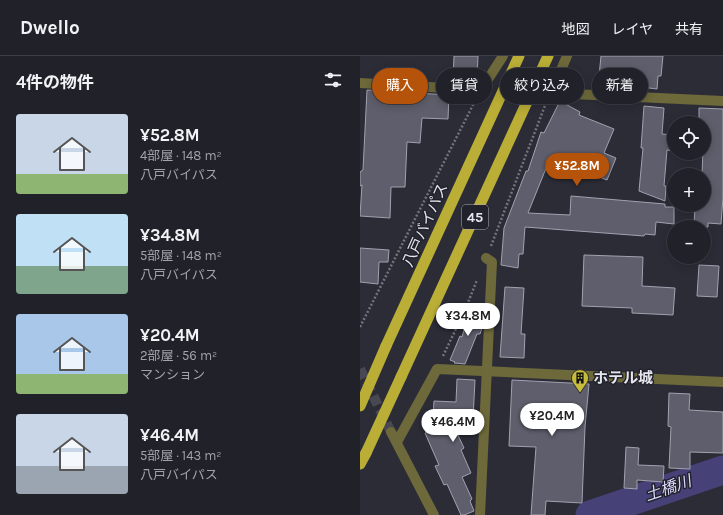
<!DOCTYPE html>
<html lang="ja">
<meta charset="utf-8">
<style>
body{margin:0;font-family:Karla,"Noto Sans JP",sans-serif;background:#292931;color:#f1f3f6;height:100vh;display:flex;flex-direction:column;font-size:15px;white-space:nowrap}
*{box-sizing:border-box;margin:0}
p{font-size:13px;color:#a2a3a8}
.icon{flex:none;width:22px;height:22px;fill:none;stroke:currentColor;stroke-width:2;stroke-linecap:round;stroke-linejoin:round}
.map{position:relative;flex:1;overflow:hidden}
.drawer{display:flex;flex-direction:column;background:#212129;width:360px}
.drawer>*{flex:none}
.guide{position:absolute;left:12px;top:12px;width:291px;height:36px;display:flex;gap:8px}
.controls{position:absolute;left:307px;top:60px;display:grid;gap:8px}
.controls a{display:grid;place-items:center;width:44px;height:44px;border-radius:50%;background:#212129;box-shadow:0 2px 10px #0003,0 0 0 1px #3e3e46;font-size:20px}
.price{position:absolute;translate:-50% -34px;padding:0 9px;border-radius:14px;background:#fff;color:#222;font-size:13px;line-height:26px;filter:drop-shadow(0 1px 2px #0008)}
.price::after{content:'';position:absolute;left:50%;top:24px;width:12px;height:9px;margin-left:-6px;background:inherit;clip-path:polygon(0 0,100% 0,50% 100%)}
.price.selected{background:#b45309;color:#fff}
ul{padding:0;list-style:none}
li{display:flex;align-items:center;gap:12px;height:100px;padding:0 16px}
li span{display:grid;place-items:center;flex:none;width:112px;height:80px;border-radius:4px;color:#555}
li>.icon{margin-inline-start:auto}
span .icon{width:48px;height:48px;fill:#fffc;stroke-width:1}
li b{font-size:17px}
h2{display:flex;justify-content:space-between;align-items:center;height:48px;padding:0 16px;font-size:17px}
.pill{padding:0 14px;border-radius:18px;background:#212129;box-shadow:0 2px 10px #0003,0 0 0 1px #3e3e46;font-size:14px;line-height:36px}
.pill.selected{background:#b45309;color:#fff}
header{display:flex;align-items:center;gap:24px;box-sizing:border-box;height:56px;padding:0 20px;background:#212129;border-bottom:1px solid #3e3e46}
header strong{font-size:19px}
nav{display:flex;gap:22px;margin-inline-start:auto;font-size:14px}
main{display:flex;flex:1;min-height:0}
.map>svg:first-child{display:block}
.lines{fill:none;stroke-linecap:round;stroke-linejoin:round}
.river{stroke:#464278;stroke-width:29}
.building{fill:#5e5e6c;stroke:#a1a1b0}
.tertiary-tunnel{stroke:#484852;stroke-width:10;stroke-dasharray:10 5;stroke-linecap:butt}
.path{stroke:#74747e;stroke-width:2.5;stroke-dasharray:2 2;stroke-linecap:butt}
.minor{stroke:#6d693a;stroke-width:10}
.tertiary{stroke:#6d693a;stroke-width:10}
.trunk{stroke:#baae36;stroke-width:11}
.trunk-bridge{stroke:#baae36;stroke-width:11}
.labels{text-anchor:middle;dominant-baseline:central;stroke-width:3;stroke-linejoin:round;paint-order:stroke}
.shield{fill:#22222d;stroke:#ababb4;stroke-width:1}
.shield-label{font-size:14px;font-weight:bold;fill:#e6e6ee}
.street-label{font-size:15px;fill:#e6e6ee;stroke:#22222d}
.poi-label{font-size:15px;font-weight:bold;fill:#e6e6ee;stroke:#22222d;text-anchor:start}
.water-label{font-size:16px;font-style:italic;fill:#dadafd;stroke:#22222d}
</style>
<header>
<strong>Dwello</strong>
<nav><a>地図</a><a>レイヤ</a><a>共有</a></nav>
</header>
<main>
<section class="drawer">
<h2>4件の物件<svg class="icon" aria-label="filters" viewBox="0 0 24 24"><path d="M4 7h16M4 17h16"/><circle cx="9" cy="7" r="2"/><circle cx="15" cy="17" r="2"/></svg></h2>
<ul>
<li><span style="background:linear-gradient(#c9d6e8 75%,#8fb573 0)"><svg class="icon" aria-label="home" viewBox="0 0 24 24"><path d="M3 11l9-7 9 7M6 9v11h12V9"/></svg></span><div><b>¥52.8M</b><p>4部屋 · 148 m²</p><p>八戸バイパス</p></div></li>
<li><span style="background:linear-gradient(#bfe0f5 65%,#7fa58c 0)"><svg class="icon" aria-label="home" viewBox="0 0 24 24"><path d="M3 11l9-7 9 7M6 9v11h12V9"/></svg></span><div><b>¥34.8M</b><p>5部屋 · 148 m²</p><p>八戸バイパス</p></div></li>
<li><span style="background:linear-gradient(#a9c7e8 75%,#8fb573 0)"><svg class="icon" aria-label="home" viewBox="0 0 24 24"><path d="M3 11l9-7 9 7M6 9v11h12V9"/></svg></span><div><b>¥20.4M</b><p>2部屋 · 56 m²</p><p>マンション</p></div></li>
<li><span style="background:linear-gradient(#c9d6e8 65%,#9aa5b1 0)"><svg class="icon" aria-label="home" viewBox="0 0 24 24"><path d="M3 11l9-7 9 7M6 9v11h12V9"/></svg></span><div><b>¥46.4M</b><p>5部屋 · 143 m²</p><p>八戸バイパス</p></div></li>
</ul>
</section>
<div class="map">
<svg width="363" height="459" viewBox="0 0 363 459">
<rect width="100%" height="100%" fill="#2c2c37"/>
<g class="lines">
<polyline class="river" points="230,459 363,414"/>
</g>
<g class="building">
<polygon points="94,0 118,0 117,25 93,23"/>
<polygon points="241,0 303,0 301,20 298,20 297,33 281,31 282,28 253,25 253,32 238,30"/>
<polygon points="7,34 89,39 88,63 62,62 60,87 47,86 45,131 31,131 30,162 0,160 2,129 0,130 0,116 3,114"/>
<polygon points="200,45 220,56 219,59 254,73 244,97 256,102 247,124 203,107 202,111 189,105 168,157 210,159 211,140 305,148 305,151 314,151 314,168 296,166 295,179 285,178 284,180 165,171 163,198 159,198 158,212 141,209 144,172 166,115 168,115 181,76 184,77"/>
<polygon points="284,50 304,52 302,78 314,79 314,95 307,94 304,130 306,130 305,145 279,135 283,92 281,92"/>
<polygon points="339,52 363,53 363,141 361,168 348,167 348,171 334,171 335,149 344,149 344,119 342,119 344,67 339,67"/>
<polygon points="0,192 29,194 28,206 19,206 18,228 0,226"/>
<polygon points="224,199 283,201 282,230 315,232 313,259 272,257 272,252 222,250"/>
<polygon points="339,209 359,210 357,241 337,240"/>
<polygon points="145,231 164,232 161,278 165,278 164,302 140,301"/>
<polygon points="110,253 123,257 123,269 120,278 117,278 105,308 94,307 95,306 90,304 100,280 102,281"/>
<polygon points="97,323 115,324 113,363 90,362 104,392 101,394 111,417 102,421 112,443 110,445 114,455 104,459 101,459 87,428 84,429 75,410 79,409 65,377 72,374 74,345 96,346"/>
<polygon points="152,324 229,328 225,371 222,447 186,445 185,459 171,459 176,391 149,390"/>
<polygon points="309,337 330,338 329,354 363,356 363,397 330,396 330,413 309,412 311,371 308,370"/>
<polygon points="266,391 279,392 278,409 304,410 303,426 277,424 277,433 264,432"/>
</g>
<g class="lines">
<polyline class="tertiary-tunnel" points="0,313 31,376"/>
<g class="path">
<polyline points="131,190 186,47"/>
<polyline points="0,271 114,47"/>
<polyline points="83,300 105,254 117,224"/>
</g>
<g class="minor">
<polyline points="207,0 191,37 363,45"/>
<polyline points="0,27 121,34 143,0"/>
<polyline points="37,386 77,313 363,326"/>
<polyline points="120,459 132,206 126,202"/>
</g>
<polyline class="tertiary" points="31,376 74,459"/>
<g class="trunk">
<polyline points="26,290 159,0"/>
<polyline points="41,321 188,0"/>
<polyline points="0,408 6,397"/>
</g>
<g class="trunk-bridge">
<polyline points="0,350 26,290"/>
<polyline points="6,397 41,321"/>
</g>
</g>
<defs>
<g id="building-pin" transform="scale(0.9)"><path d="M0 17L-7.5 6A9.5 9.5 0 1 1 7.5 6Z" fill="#c7bb3b" stroke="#22222d"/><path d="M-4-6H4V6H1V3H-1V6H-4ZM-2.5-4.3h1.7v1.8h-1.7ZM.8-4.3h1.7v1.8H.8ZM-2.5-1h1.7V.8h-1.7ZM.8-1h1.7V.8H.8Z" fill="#111"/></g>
</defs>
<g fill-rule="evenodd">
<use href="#building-pin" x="220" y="322"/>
</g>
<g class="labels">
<rect class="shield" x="102" y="149" width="26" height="24" rx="3"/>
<g class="shield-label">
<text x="115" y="161">45</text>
</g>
<g class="street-label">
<text transform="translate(65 169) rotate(-66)">八戸バイパス</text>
</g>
<g class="poi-label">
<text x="233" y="322">ホテル城</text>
</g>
<g class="water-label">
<text transform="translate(308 432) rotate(-19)">土橋川</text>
</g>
</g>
</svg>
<div class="controls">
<a><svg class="icon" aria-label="locate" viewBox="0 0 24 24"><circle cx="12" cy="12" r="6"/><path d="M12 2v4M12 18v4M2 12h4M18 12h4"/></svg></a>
<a>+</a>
<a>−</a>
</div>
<b class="price selected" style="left:217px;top:131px">¥52.8M</b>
<b class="price" style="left:108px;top:281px">¥34.8M</b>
<b class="price" style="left:192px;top:381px">¥20.4M</b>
<b class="price" style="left:93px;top:387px">¥46.4M</b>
<div class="guide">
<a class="pill selected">購入</a>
<a class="pill">賃貸</a>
<a class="pill">絞り込み</a>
<a class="pill">新着</a>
</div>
</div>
</main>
